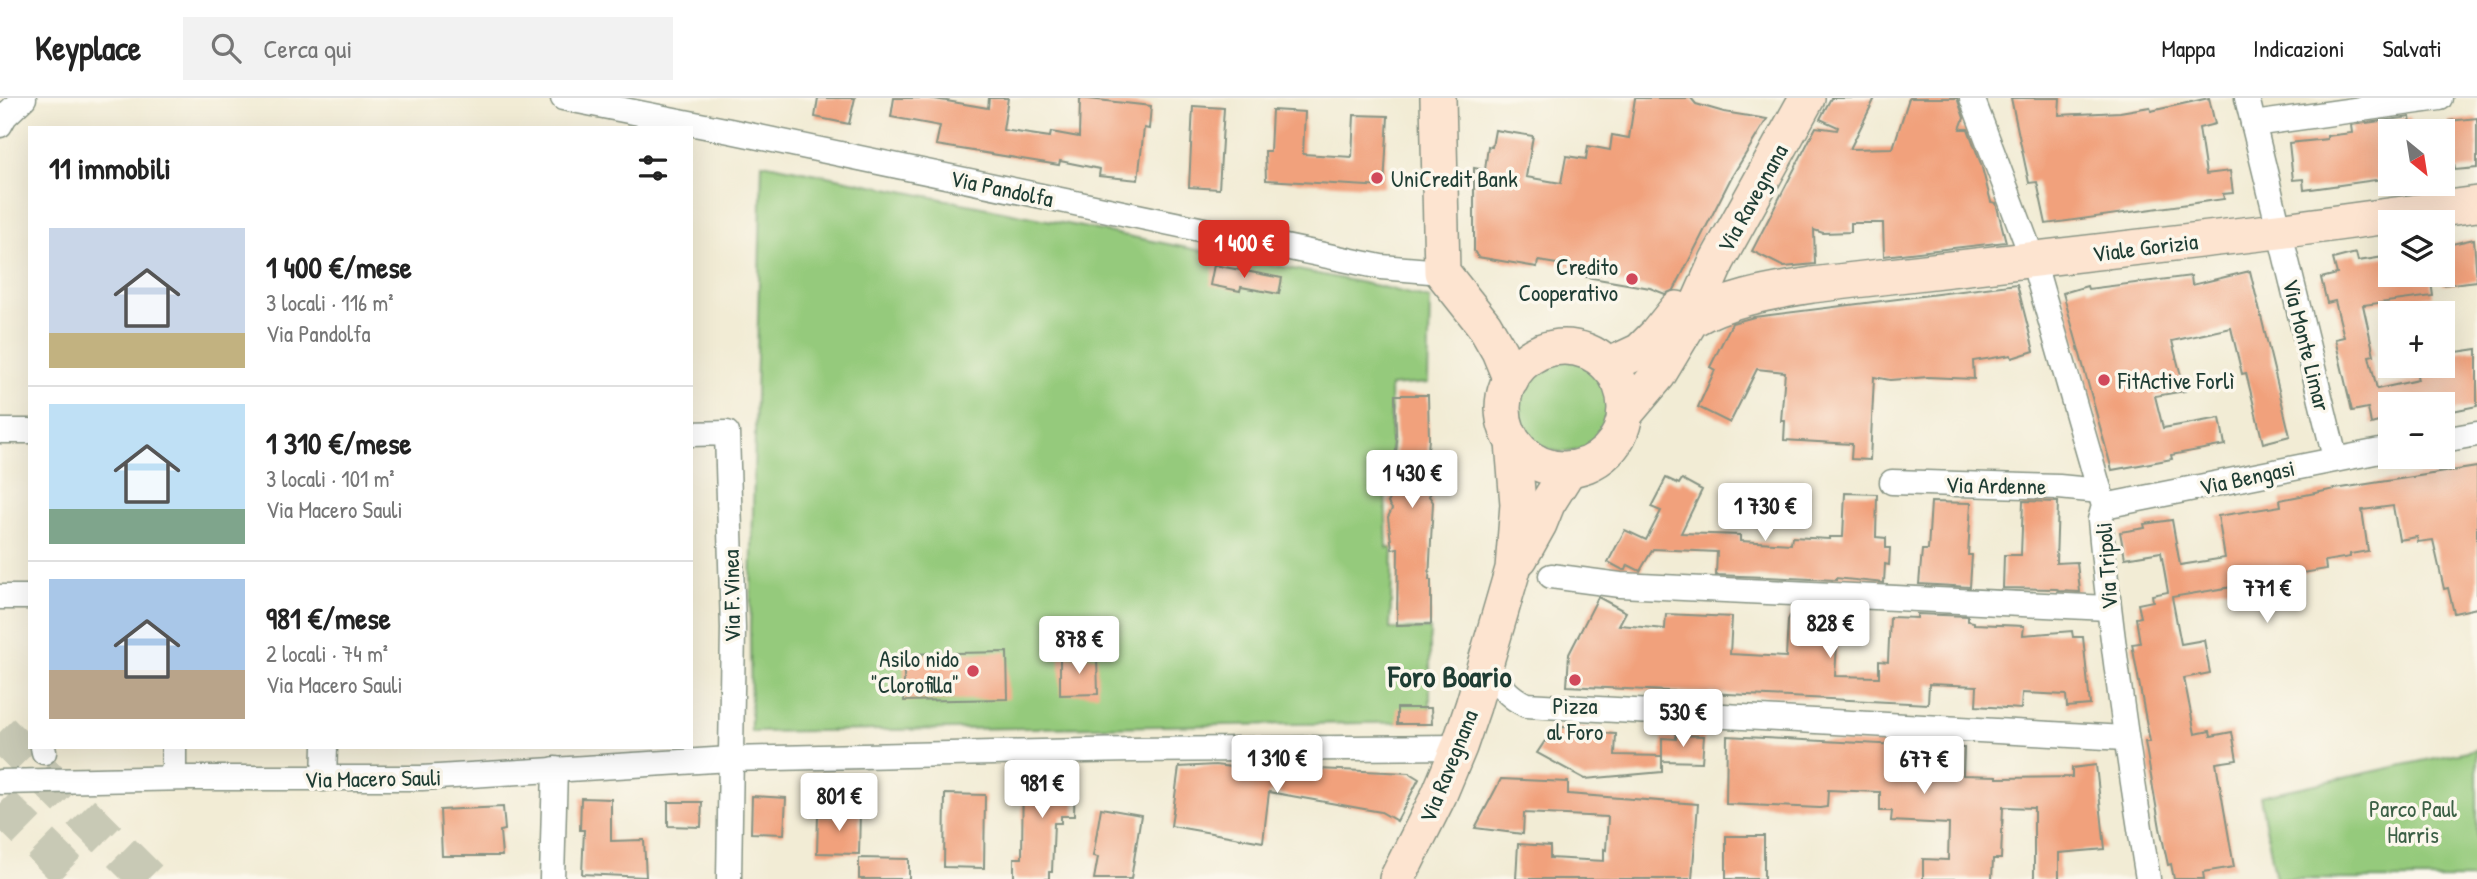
<!DOCTYPE html>
<html lang="it">
<meta charset="utf-8">
<style>
body{margin:0;font-family:"Patrick Hand",sans-serif;background:#f2f2f2;color:#222;height:100vh;display:flex;flex-direction:column;font-size:26px;white-space:nowrap}
*{box-sizing:border-box;margin:0}
p{font-size:23px;color:#767676}
.icon{flex:none;width:38px;height:38px;fill:none;stroke:currentColor;stroke-width:2;stroke-linecap:round;stroke-linejoin:round}
.map{position:relative;flex:1;overflow:hidden}
.panel{position:absolute;left:28px;top:28px;width:665px;height:623px;display:flex;flex-direction:column;background:#fff;border-radius:0px;box-shadow:0 7px 28px #0002}
.panel>*{flex:none}
.needle{width:46px;rotate:150deg}
.tools{position:absolute;left:2378px;top:21px;display:grid;gap:14px}
.tools a{display:grid;place-items:center;width:77px;height:77px;border-radius:0px;background:#fff;box-shadow:0 7px 28px #0002;font-size:35px}
.price{position:absolute;translate:-50% -60px;padding:0 16px;border-radius:7px;background:#fff;color:#222;font-size:23px;line-height:46px;filter:drop-shadow(0 2px 4px #0008)}
.price::after{content:'';position:absolute;left:50%;top:42px;width:21px;height:16px;margin-left:-10px;background:inherit;clip-path:polygon(0 0,100% 0,50% 100%)}
.price.selected{background:#d93025;color:#fff}
ul{padding:0;list-style:none}
li{display:flex;align-items:center;gap:21px;height:175px;padding:0 21px}
li+li{border-top:2px solid #e0e0e0}
li span{display:grid;place-items:center;flex:none;width:196px;height:140px;border-radius:0px;color:#555}
li>.icon{margin-inline-start:auto}
span .icon{width:84px;height:84px;fill:#fffc;stroke-width:1}
li b{font-size:30px}
h2{display:flex;justify-content:space-between;align-items:center;height:84px;padding:0 21px;font-size:30px}
header{display:flex;align-items:center;gap:42px;box-sizing:border-box;height:98px;padding:0 35px;background:#fff;border-bottom:2px solid #e0e0e0}
header strong{font-size:33px}
nav{display:flex;gap:38px;margin-inline-start:auto;font-size:24px}
.search{width:490px;height:63px;background:#f2f2f2;display:flex;align-items:center;gap:18px;box-sizing:border-box;padding:0 24px;border-radius:0px;color:#767676;font-size:26px}
.map>svg:first-child{display:block}
.green{fill:#95ca7c;stroke:#5a8458;stroke-width:2}
.building{fill:#f1a17b}
.lines{fill:none;stroke-linecap:round;stroke-linejoin:round}
.highway-tunnel{stroke:#c8c9b5;stroke-width:38;stroke-dasharray:38 19;stroke-linecap:butt}
.street-casing{stroke:#889484;stroke-width:27}
.secondary-casing{stroke:#889484;stroke-width:38}
.street{stroke:#fff;stroke-width:24}
.secondary{stroke:#fde4d0;stroke-width:35}
.poi-dot{fill:#d1495b;stroke:#fbf7ec;stroke-width:2.5}
.labels{text-anchor:middle;dominant-baseline:central;stroke-width:7;stroke-linejoin:round;paint-order:stroke}
.poi-label{font-size:23px;fill:#1f3d34;stroke:#fbf7ec;text-anchor:start}
.street-label{font-size:23px;fill:#1f3d34;stroke:#fbf7ec}
.park-label{font-size:23px;fill:#3c6046;stroke:#fbf7ec}
.district-label{font-size:30px;font-weight:bold;fill:#1f3d34;stroke:#fbf7ec}
</style>
<header>
<strong>Keyplace</strong>
<div class="search"><svg class="icon" aria-label="search" viewBox="0 0 24 24"><circle cx="10" cy="10" r="6"/><path d="M15 15l6 6"/></svg>Cerca qui</div>
<nav><a>Mappa</a><a>Indicazioni</a><a>Salvati</a></nav>
</header>
<div class="map">
<svg width="2477" height="781" viewBox="0 0 2477 781">
<rect width="100%" height="100%" fill="#fbf7ec"/>
<filter id="ink" filterUnits="userSpaceOnUse"><feTurbulence type="fractalNoise" baseFrequency=".0143" numOctaves="2"/><feDisplacementMap in="SourceGraphic" scale="14" xChannelSelector="R" yChannelSelector="G"/><feConvolveMatrix kernelMatrix="1 2 1 2 8 2 1 2 1" color-interpolation-filters="sRGB"/></filter>
<filter id="wash" filterUnits="userSpaceOnUse"><feTurbulence type="fractalNoise" baseFrequency=".00686" numOctaves="4" result="noise"/><feDisplacementMap in="SourceGraphic" scale="28" xChannelSelector="R" yChannelSelector="G"/><feGaussianBlur stdDeviation="1.57" result="paint"/><feColorMatrix in="noise" values="0 0 0 0 0 0 0 0 0 0 0 0 0 0 0 0 0 1.4 0 .05"/><feComposite in="paint" operator="in"/></filter>
<g filter="url(#wash)">
<rect width="100%" height="100%" fill="#f2ecd5"/>
<g class="green">
<polygon points="762,65 1378,188 1430,201 1428,285 1390,288 1392,363 1384,365 1387,450 1393,450 1390,531 1430,531 1430,624 751,634 750,530"/>
<circle cx="1564" cy="308" r="46"/>
<polygon points="2477,651 2477,781 2276,781 2260,698"/>
</g>
<g id="blocks">
<g class="building">
<polygon points="818,0 855,0 849,26 815,19"/>
<polygon points="894,0 929,0 988,10 989,0 1008,0 1003,32 1050,39 1051,34 1079,39 1080,0 1151,8 1149,31 1144,30 1138,82 1099,78 1100,71 1060,63 1059,67 936,47 940,28 891,19"/>
<polygon points="1635,0 1691,0 1696,6 1724,14 1767,21 1731,80 1674,192 1665,196 1650,190 1586,179 1588,171 1538,163 1537,169 1478,159 1474,153 1474,70 1485,72 1488,48 1492,49 1495,32 1533,38 1526,79 1561,85 1566,58 1586,61 1588,48 1610,52 1612,37 1629,40"/>
<polygon points="1831,0 1875,0 1850,51 1893,50 1909,0 1957,0 1964,20 1960,31 1968,31 1981,66 1991,104 1996,105 2006,144 1884,158 1883,125 1851,125 1851,134 1823,135 1814,132 1815,166 1784,169 1752,153 1816,29 1837,32 1838,29 1820,21"/>
<polygon points="2011,0 2060,0 2059,17 2120,14 2150,9 2151,13 2209,0 2215,26 2199,30 2206,76 2230,73 2233,95 2223,96 2224,101 2046,126 2037,84 2029,85"/>
<polygon points="1193,8 1224,10 1219,91 1189,89"/>
<polygon points="1272,12 1305,14 1303,56 1352,59 1354,17 1388,18 1384,89 1266,82 1265,53 1270,53"/>
<polygon points="2410,19 2412,33 2390,33 2390,80 2304,92 2303,81 2293,82 2289,45 2327,41 2327,38 2352,35 2351,27"/>
<polygon points="2477,20 2477,70 2455,72 2449,23"/>
<polygon points="2474,141 2477,183 2443,187 2443,148"/>
<polygon points="2356,155 2358,163 2390,158 2390,177 2430,177 2433,198 2363,207 2374,257 2369,258 2377,291 2418,282 2415,268 2443,268 2443,256 2477,251 2477,308 2443,315 2443,306 2390,306 2390,321 2371,326 2368,310 2352,313 2335,241 2344,239 2335,203 2327,205 2321,180 2337,176 2333,161"/>
<polygon points="1214,167 1282,180 1279,196 1241,189 1240,193 1210,187"/>
<polygon points="2250,173 2290,338 2263,345 2246,275 2242,276 2231,230 2172,243 2185,293 2155,298 2163,330 2220,320 2225,347 2171,357 2172,361 2112,372 2063,195 2087,188 2088,191 2191,178 2192,187"/>
<polygon points="2017,186 2034,253 2012,260 2011,257 1973,263 1974,281 1928,279 1890,282 1874,279 1870,362 1851,361 1852,346 1784,342 1785,323 1781,323 1785,274 1757,271 1730,325 1698,309 1715,272 1710,269 1732,225 1754,219"/>
<polygon points="1395,297 1428,297 1429,341 1426,373 1429,372 1430,386 1433,391 1429,398 1433,404 1429,482 1431,482 1431,526 1397,527 1398,450 1392,451 1388,419 1392,411 1388,405 1392,397 1391,373 1394,373 1397,342 1396,341"/>
<polygon points="2477,369 2477,510 2454,515 2448,490 2444,491 2433,442 2418,444 2417,439 2399,442 2393,408 2362,412 2368,453 2350,456 2350,459 2325,463 2326,471 2286,478 2287,487 2275,490 2263,492 2262,484 2172,499 2181,546 2204,542 2210,575 2184,580 2195,636 2210,633 2211,638 2232,634 2237,662 2216,665 2234,769 2203,774 2204,781 2174,781 2171,766 2168,767 2160,730 2145,644 2150,644 2132,546 2140,545 2136,520 2141,519 2138,506 2153,503 2152,497 2168,494 2161,454 2125,460 2120,434 2145,430 2144,426 2172,422 2180,467 2225,460 2218,418 2281,408 2280,402 2335,391"/>
<polygon points="1666,380 1679,386 1682,381 1702,392 1681,435 1740,437 1740,443 1791,446 1792,439 1829,441 1829,439 1843,439 1845,395 1877,396 1876,439 1886,440 1886,450 1890,450 1889,467 1885,466 1884,485 1836,480 1836,482 1716,477 1717,454 1653,451 1640,473 1628,467 1626,472 1623,472 1608,464 1625,432 1646,442 1661,413 1651,409"/>
<polygon points="2023,403 2058,404 2056,465 2077,464 2080,494 2058,493 2057,491 2003,490 2004,457 2021,457"/>
<polygon points="1931,404 1971,405 1968,457 1972,457 1970,489 1919,486 1922,452 1928,452"/>
<polygon points="1598,499 1626,514 1619,527 1665,531 1666,516 1732,519 1730,556 1786,559 1788,522 1790,518 1809,511 1826,512 1824,546 1837,546 1835,578 1879,579 1879,563 1888,564 1890,519 1917,520 1917,516 1968,518 1968,523 1974,524 1974,526 2024,528 2023,537 2072,533 2073,539 2083,539 2090,607 2067,609 2066,597 2022,595 2021,611 1976,608 1977,588 1929,586 1928,606 1567,588 1569,556"/>
<polygon points="1007,554 1008,601 904,603 904,556"/>
<polygon points="1060,559 1097,559 1098,596 1060,597"/>
<polygon points="1397,610 1431,610 1432,626 1397,626"/>
<polygon points="1562,629 1596,631 1596,635 1616,636 1615,657 1662,658 1662,674 1585,681 1537,655 1545,643 1549,644 1554,634"/>
<polygon points="1676,637 1704,638 1702,664 1662,663 1662,640 1676,641"/>
<polygon points="1727,638 1899,647 1899,645 1921,645 1921,648 1964,650 1963,677 1997,678 1997,680 2072,679 2072,670 2096,667 2105,751 2059,755 2059,781 2034,781 2034,710 2003,709 2001,761 1993,761 1992,781 1923,781 1923,761 1948,762 1949,726 1891,723 1892,713 1880,713 1880,694 1828,692 1827,709 1820,710 1726,706"/>
<polygon points="1215,667 1272,674 1272,669 1409,675 1419,681 1397,723 1381,714 1269,694 1263,744 1171,728 1179,669"/>
<polygon points="1023,670 1043,670 1043,677 1075,677 1074,718 1061,718 1061,725 1054,725 1052,774 1049,774 1049,781 1014,781 1014,760 1022,760"/>
<polygon points="1501,681 1568,684 1568,696 1698,706 1692,781 1516,781 1518,746 1550,748 1550,760 1604,763 1604,751 1606,752 1608,719 1524,715 1523,736 1475,730"/>
<polygon points="945,696 985,697 984,770 944,769"/>
<polygon points="752,698 786,700 784,736 751,735"/>
<polygon points="581,700 611,701 611,743 644,742 646,779 582,776 584,732 580,732"/>
<polygon points="668,704 702,704 701,729 668,728"/>
<polygon points="503,709 505,732 500,733 502,758 442,758 440,712"/>
<polygon points="1101,710 1141,717 1131,781 1094,781 1098,759 1093,758"/>
<polygon points="843,712 860,712 859,756 817,755 818,718 833,718"/>
<rect x="1726" y="738" width="38" height="43"/>
<polygon points="859,760 909,761 909,781 859,781"/>
</g>
</g>
</g>
<g filter="url(#ink)">
<use href="#blocks" fill-opacity="0" stroke="#889484" stroke-width="2"/>
<g class="lines">
<g class="highway-tunnel">
<polyline points="0,634 148,781"/>
<polyline points="0,706 76,781"/>
</g>
<g class="street-casing">
<g id="street">
<polyline points="563,0 730,33 1381,169 1442,174"/>
<path d="M1972,0l61,162 71,246 -4,14c11,121 29,240 48,359"/>
<polyline points="2247,0 2335,360"/>
<polyline points="2253,26 2440,0"/>
<polyline points="0,27 5,18 24,0"/>
<polyline points="0,333 30,333"/>
<polyline points="691,336 727,335 733,530 729,781"/>
<polyline points="2443,342 2477,336"/>
<polyline points="1892,384 2059,389 2100,393"/>
<polyline points="2104,408 2390,351"/>
<polyline points="1551,478 1620,487 2108,510"/>
<polyline points="0,499 30,499"/>
<path d="M1485,565c12,18 21,33 41,42l599,33"/>
<polyline points="43,649 44,654"/>
<polyline points="174,680 174,649"/>
<polyline points="324,681 325,649"/>
<polyline points="0,684 190,680 422,680 730,661 1131,652 1459,649"/>
<polyline points="552,781 555,671"/>
</g>
</g>
<g class="secondary-casing">
<g id="secondary">
<polyline points="1438,0 1442,174 1484,227 1499,253 1511,282"/>
<path d="M1691,222c38,-22 79,-28 121,-35l466,-54 199,-27"/>
<circle cx="1564" cy="310" r="61"/>
<polyline points="1608,268 1640,253 1657,236 1677,211"/>
<polyline points="1625,316 1658,277 1691,222 1717,163 1807,0"/>
<polyline points="1520,460 1539,426 1547,406 1569,371"/>
<polyline points="1397,781 1439,697 1459,649 1473,608 1513,471 1518,406 1513,344"/>
</g>
</g>
<use href="#street" class="street"/>
<use href="#secondary" class="secondary"/>
</g>
</g>
<g class="poi-dot">
<circle cx="1377" cy="80" r="7"/>
<circle cx="1632" cy="181" r="7"/>
<circle cx="2104" cy="282" r="7"/>
<circle cx="973" cy="573" r="7"/>
<circle cx="1575" cy="582" r="7"/>
</g>
<g class="labels">
<g class="poi-label">
<text x="1391" y="80">UniCredit Bank</text>
<text x="1618" y="168" text-anchor="end">Credito<tspan x="1618" dy="26">Cooperativo</tspan></text>
<text x="2118" y="282">FitActive Forlì</text>
<text x="959" y="560" text-anchor="end">Asilo nido<tspan x="959" dy="26">"Clorofilla"</tspan></text>
<text x="1575" y="607" text-anchor="middle">Pizza<tspan x="1575" dy="26">al Foro</tspan></text>
</g>
<g class="street-label">
<text transform="translate(1002 90) rotate(12)">Via Pandolfa</text>
<text transform="translate(1752 100) rotate(-61)">Via Ravegnana</text>
<text transform="translate(2145 149) rotate(-7)">Viale Gorizia</text>
<text transform="translate(2307 247) rotate(76)">Via Monte Limar</text>
<text transform="translate(2247 379) rotate(-12)">Via Bengasi</text>
<text transform="translate(1996 387) rotate(1)">Via Ardenne</text>
<text transform="translate(2106 468) rotate(-94)">Via Tripoli</text>
<text transform="translate(731 498) rotate(-91)">Via F.Vinea</text>
<text transform="translate(1448 668) rotate(-68)">Via Ravegnana</text>
<text transform="translate(373 680) rotate(-1)">Via Macero Sauli</text>
</g>
<g class="park-label">
<text x="2413" y="710">Parco Paul<tspan x="2413" dy="26">Harris</tspan></text>
</g>
<g class="district-label">
<text x="1450" y="578">Foro Boario</text>
</g>
</g>
</svg>
<div class="tools">
<a><svg class="needle" viewBox="-14 -14 28 28"><path d="M0-13l5 13h-10z" fill="#e53935"/><path d="M0 13l5-13h-10z" fill="#767676"/></svg></a>
<a><svg class="icon" aria-label="layers" viewBox="0 0 24 24"><path d="M12 4l9 5-9 5-9-5zM3 14l9 5 9-5"/></svg></a>
<a>+</a>
<a>−</a>
</div>
<b class="price selected" style="left:1244px;top:182px">1 400 €</b>
<b class="price" style="left:1412px;top:412px">1 430 €</b>
<b class="price" style="left:1765px;top:445px">1 730 €</b>
<b class="price" style="left:2267px;top:527px">771 €</b>
<b class="price" style="left:1830px;top:562px">828 €</b>
<b class="price" style="left:1079px;top:578px">878 €</b>
<b class="price" style="left:1683px;top:651px">530 €</b>
<b class="price" style="left:1277px;top:697px">1 310 €</b>
<b class="price" style="left:1924px;top:698px">677 €</b>
<b class="price" style="left:1042px;top:722px">981 €</b>
<b class="price" style="left:839px;top:735px">801 €</b>
<section class="panel">
<h2>11 immobili<svg class="icon" aria-label="filters" viewBox="0 0 24 24"><path d="M4 7h16M4 17h16"/><circle cx="9" cy="7" r="2"/><circle cx="15" cy="17" r="2"/></svg></h2>
<ul>
<li><span style="background:linear-gradient(#c9d6e8 75%,#c2b280 0)"><svg class="icon" aria-label="home" viewBox="0 0 24 24"><path d="M3 11l9-7 9 7M6 9v11h12V9"/></svg></span><div><b>1 400 €/mese</b><p>3 locali · 116 m²</p><p>Via Pandolfa</p></div></li>
<li><span style="background:linear-gradient(#bfe0f5 75%,#7fa58c 0)"><svg class="icon" aria-label="home" viewBox="0 0 24 24"><path d="M3 11l9-7 9 7M6 9v11h12V9"/></svg></span><div><b>1 310 €/mese</b><p>3 locali · 101 m²</p><p>Via Macero Sauli</p></div></li>
<li><span style="background:linear-gradient(#a9c7e8 65%,#b9a48a 0)"><svg class="icon" aria-label="home" viewBox="0 0 24 24"><path d="M3 11l9-7 9 7M6 9v11h12V9"/></svg></span><div><b>981 €/mese</b><p>2 locali · 74 m²</p><p>Via Macero Sauli</p></div></li>
</ul>
</section>
</div>
